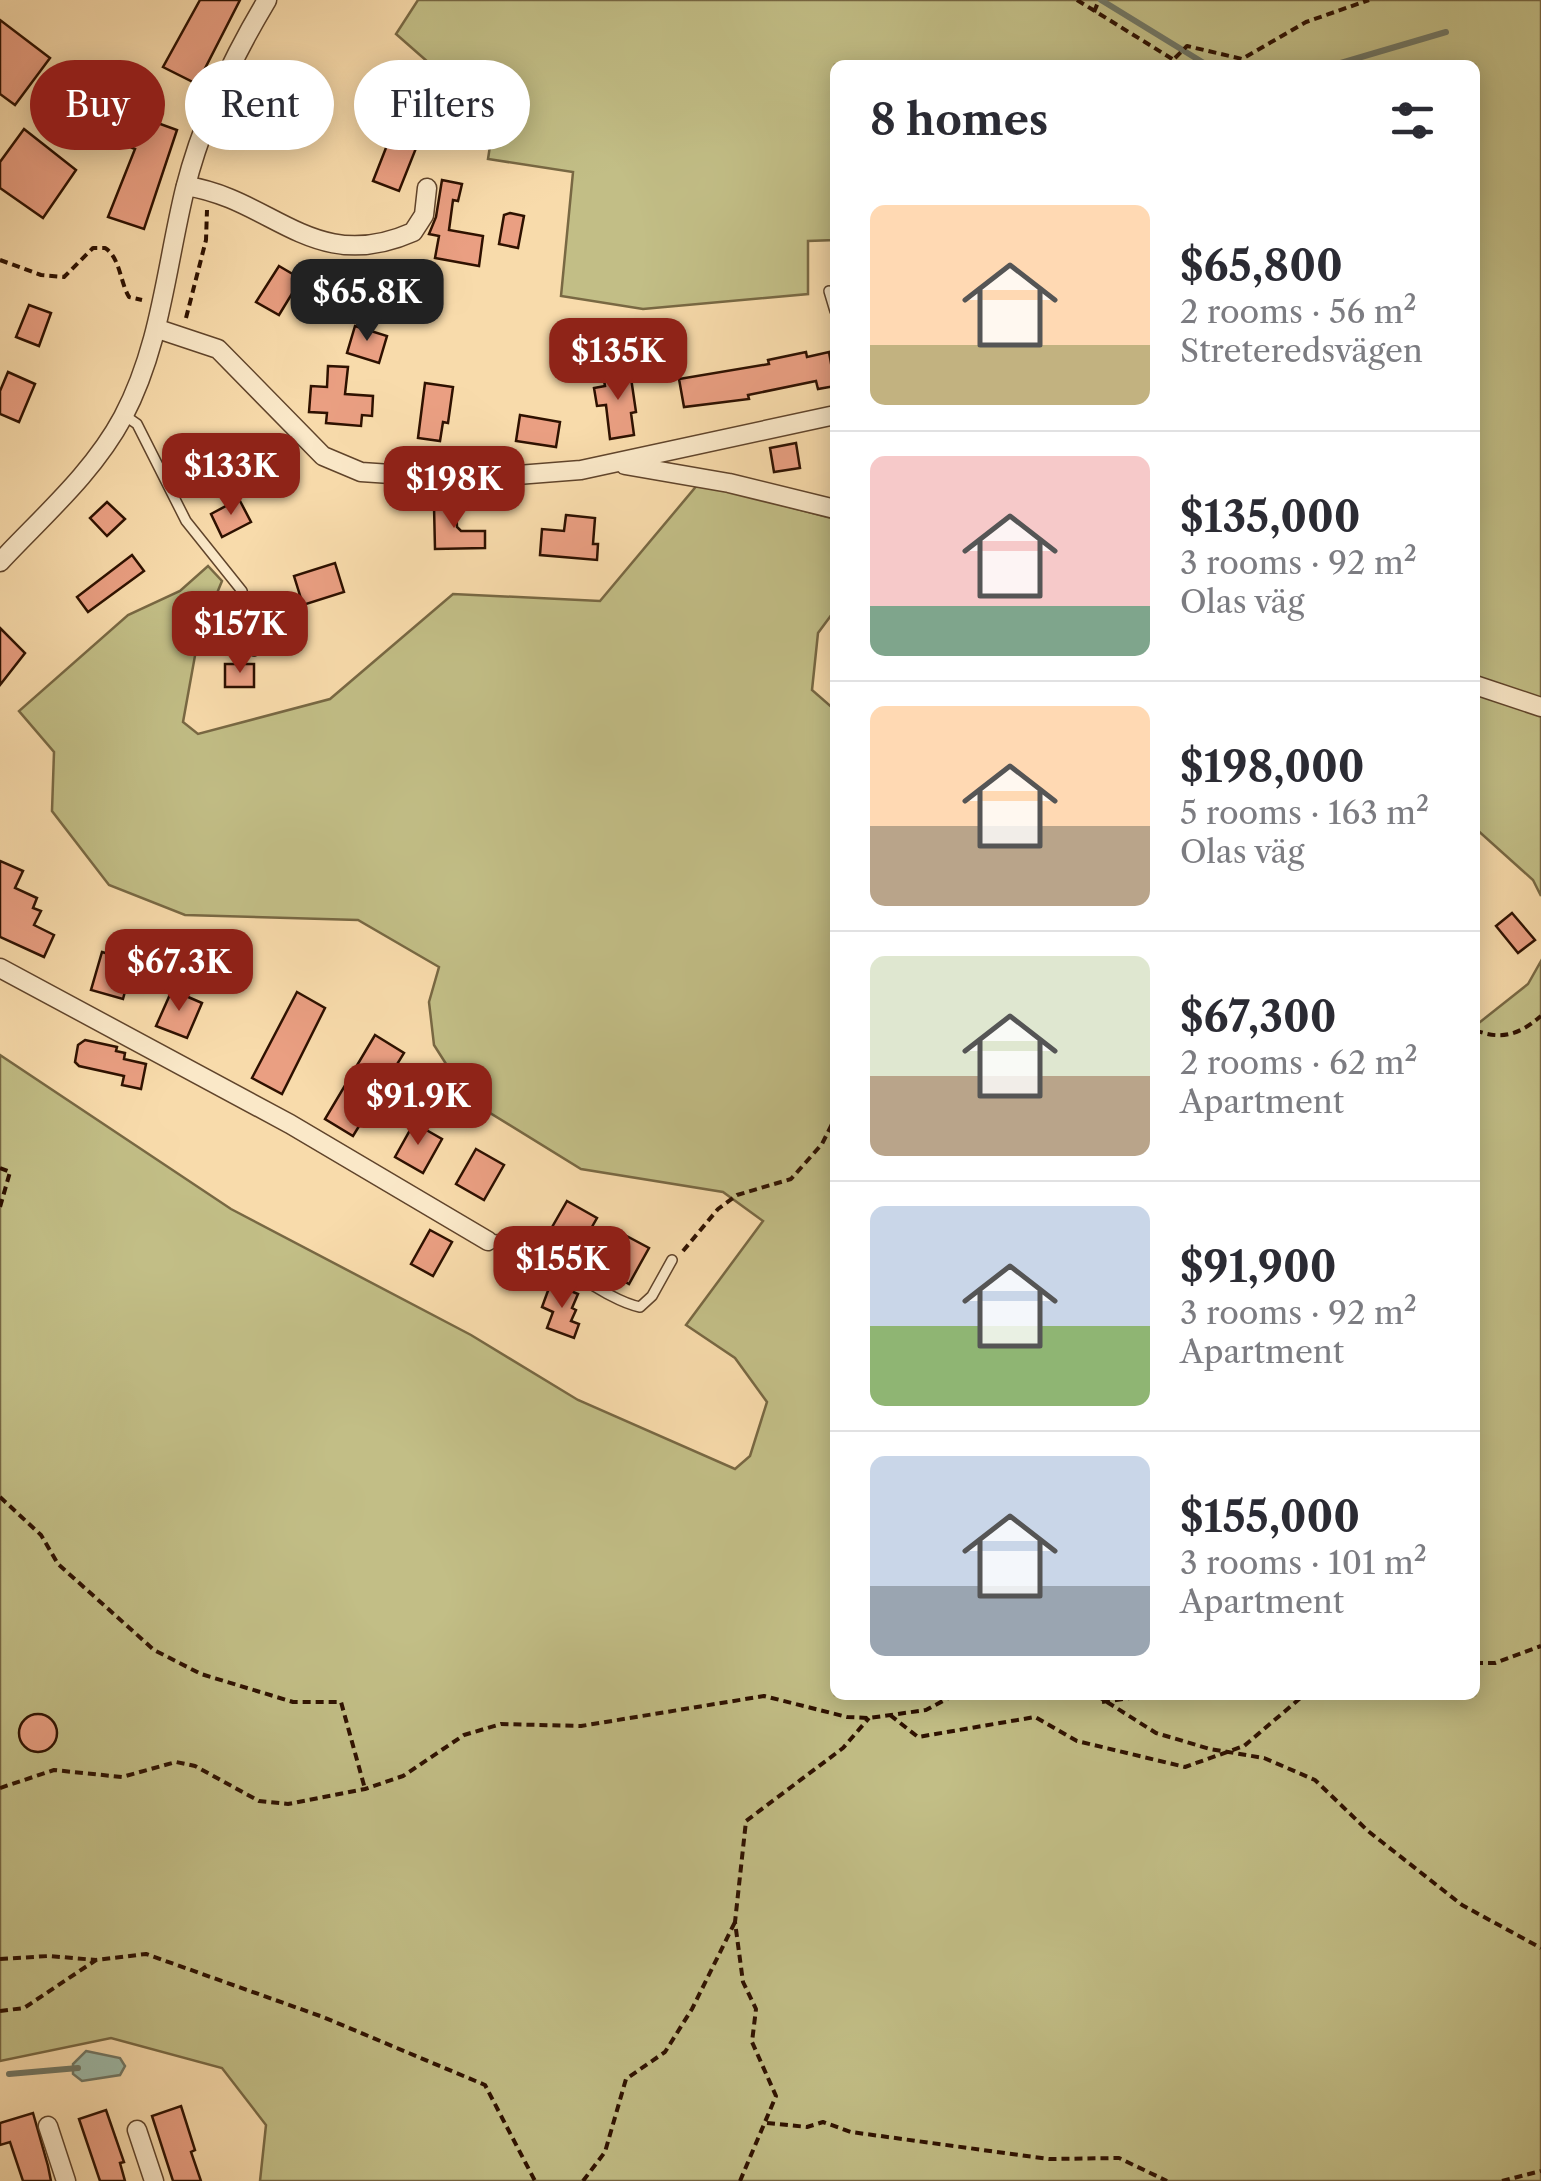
<!DOCTYPE html>
<meta charset="utf-8">
<style>
body{margin:0;font-family:"Libre Caslon Text",serif;background:#f2f2f3;color:#2b2b33;height:100vh;display:flex;flex-direction:column;font-size:38px;white-space:nowrap}
*{box-sizing:border-box;margin:0}
p{font-size:32px;color:#7c7c81}
.icon{flex:none;width:55px;height:55px;fill:none;stroke:currentColor;stroke-width:2;stroke-linecap:round;stroke-linejoin:round}
.map{position:relative;flex:1;overflow:hidden}
.drawer{position:absolute;left:830px;top:60px;width:650px;height:1640px;display:flex;flex-direction:column;background:#fff;border-radius:15px;box-shadow:0 5px 25px #0003}
.drawer>*{flex:none}
.hud{position:absolute;left:30px;top:60px;width:650px;height:90px;display:flex;gap:20px}
.price{position:absolute;translate:-50% -85px;padding:0 22px;border-radius:20px;background:#8f2418;color:#fff;font-size:32px;line-height:65px;filter:drop-shadow(0 2px 5px #0008)}
.price::after{content:'';position:absolute;left:50%;top:60px;width:30px;height:22px;margin-left:-15px;background:inherit;clip-path:polygon(0 0,100% 0,50% 100%)}
.price.on{background:#222;color:#fff}
ul{padding:0;list-style:none}
li{display:flex;align-items:center;gap:30px;height:250px;padding:0 40px}
li+li{border-top:2px solid #e1e1e2}
li span{display:grid;place-items:center;flex:none;width:280px;height:200px;border-radius:15px;color:#555}
li>.icon{margin-inline-start:auto}
span .icon{width:120px;height:120px;fill:#fffc;stroke-width:1}
li b{font-size:42px}
h2{display:flex;justify-content:space-between;align-items:center;height:120px;padding:0 40px;font-size:42px}
.tag{padding:0 35px;border-radius:45px;background:#fff;box-shadow:0 5px 25px #0003;font-size:35px;line-height:90px}
.tag.on{background:#8f2418;color:#fff}
.map>svg:first-child{display:block}
.green{fill:#c2be86;stroke:#786843;stroke-width:2.5}
.water{fill:#9dbba9;stroke:#717765;stroke-width:2.5}
.lines{fill:none;stroke-linecap:round;stroke-linejoin:round}
.stream{stroke:#717765;stroke-width:6}
.building{fill:#ea9f82;stroke:#2e1100;stroke-width:2.5}
.lane-casing{stroke:#60442b;stroke-width:12}
.street-casing{stroke:#60442b;stroke-width:21}
.path{stroke:#2e1100;stroke-width:4;stroke-dasharray:8 5;stroke-linecap:butt}
.lane{stroke:#fae8c8;stroke-width:9}
.street{stroke:#fae8c8;stroke-width:18}
</style>
<div class="map">
<svg width="1541" height="2181" viewBox="0 0 1541 2181">
<rect width="100%" height="100%" fill="#f8dbab"/>
<filter id="stains"><feTurbulence type="fractalNoise" baseFrequency=".002" numOctaves="4"/><feColorMatrix values="0 0 0 0 .2 0 0 0 0 .09 0 0 0 0 .02 0 0 0 .5 -.17"/></filter>
<radialGradient id="worn" r=".72"><stop offset=".6" stop-color="#630" stop-opacity="0"/><stop offset="1" stop-color="#630" stop-opacity=".3"/></radialGradient>
<g class="green">
<polygon points="418,0 1541,0 1541,896 1533,880 1475,828 1475,65 835,65 835,240 808,241 808,294 643,309 561,296 573,172 488,159 494,120 396,34"/>
<polygon points="699,483 835,519 835,610 818,633 812,690 835,710 835,1695 1475,1695 1475,1026 1528,984 1541,961 1541,2181 260,2181 266,2125 222,2068 111,2038 0,2061 0,1055 231,1209 471,1335 578,1400 735,1469 750,1456 767,1402 735,1358 686,1325 763,1221 723,1192 581,1169 469,1100 434,1045 429,1002 439,967 358,920 185,915 109,885 52,811 54,752 19,711 128,615 180,591 208,566 222,581 198,639 183,722 198,734 330,699 453,594 600,601"/>
</g>
<polygon class="water" points="86,2051 120,2058 125,2066 120,2075 82,2081 73,2074 73,2064"/>
<g class="lines">
<g class="stream">
<polyline points="1101,0 1207,65"/>
<polyline points="1334,65 1446,32"/>
<polyline points="9,2074 78,2068"/>
</g>
</g>
<g class="building">
<polygon points="200,0 240,0 197,84 163,67"/>
<polygon points="0,20 50,58 15,105 0,94"/>
<polygon points="402,107 428,118 399,191 373,181"/>
<polygon points="141,117 177,130 144,229 108,217 135,149 130,147"/>
<polygon points="24,129 76,170 43,218 0,188 0,162"/>
<polygon points="442,180 462,184 458,201 453,200 449,230 483,236 479,266 435,258 439,236 429,234 436,217"/>
<polygon points="510,213 524,216 518,248 499,244 504,215"/>
<polygon points="279,266 301,279 279,315 256,302"/>
<polygon points="29,305 51,313 39,346 16,337"/>
<polygon points="355,326 387,336 379,363 347,353"/>
<polygon points="806,352 807,357 829,352 835,386 818,389 816,381 748,395 749,399 684,407 679,379 769,364 768,360"/>
<polygon points="328,366 348,367 345,394 373,396 372,416 362,415 361,426 326,423 327,413 309,412 311,386 327,387"/>
<polygon points="630,371 636,412 631,413 634,435 610,439 606,405 597,406 594,388 605,386 603,375"/>
<polygon points="8,372 35,384 19,422 0,414 0,391"/>
<polygon points="425,383 453,387 448,423 443,422 440,441 418,438"/>
<polygon points="520,415 560,422 556,447 516,441"/>
<polygon points="796,443 800,468 774,472 770,448"/>
<polygon points="188,446 203,478 187,486 171,454"/>
<polygon points="245,448 263,481 244,491 226,458"/>
<polygon points="239,499 251,522 222,537 211,514"/>
<polygon points="107,502 125,519 107,536 90,518"/>
<polygon points="456,505 457,527 461,531 485,531 485,548 435,549 434,506"/>
<polygon points="566,515 595,518 593,544 598,544 597,560 540,555 542,529 564,531"/>
<polygon points="132,555 144,571 88,612 77,597"/>
<polygon points="335,563 344,592 303,605 294,576"/>
<polygon points="0,628 25,653 0,685"/>
<rect x="225" y="664" width="29" height="23"/>
<polygon points="0,861 23,871 15,888 37,898 33,908 41,911 34,925 54,935 44,957 0,937"/>
<polygon points="1512,913 1535,940 1518,953 1496,926"/>
<polygon points="102,952 133,961 123,999 91,990"/>
<polygon points="172,990 202,1003 187,1038 156,1026"/>
<polygon points="297,992 325,1008 282,1094 252,1078"/>
<polygon points="375,1035 404,1053 353,1136 325,1119"/>
<polygon points="85,1040 117,1047 116,1051 125,1053 124,1059 146,1064 141,1089 122,1085 124,1076 79,1066 75,1062 78,1045"/>
<polygon points="414,1123 442,1139 423,1173 395,1157"/>
<polygon points="476,1149 504,1165 484,1200 456,1184"/>
<polygon points="567,1201 597,1218 577,1253 547,1236"/>
<polygon points="430,1230 452,1242 433,1276 411,1264"/>
<polygon points="621,1233 649,1248 629,1284 601,1268"/>
<polygon points="561,1287 578,1294 572,1308 576,1310 571,1321 579,1324 574,1338 547,1328 553,1312 542,1307 549,1288 559,1292"/>
<circle cx="38" cy="1733" r="19"/>
<polygon points="181,2106 195,2150 191,2152 201,2181 173,2181 152,2116"/>
<polygon points="106,2110 124,2162 120,2163 125,2181 100,2181 79,2119"/>
<polygon points="33,2113 48,2166 51,2181 23,2181 10,2142 0,2145 0,2123"/>
</g>
<g class="lines">
<g class="lane-casing">
<g id="lane">
<polyline points="829,291 835,311"/>
<polyline points="124,415 137,424 186,521 242,591 254,651"/>
<path d="M488,1241c38,-12 109,58 152,66l12,-11 20,-36"/>
</g>
</g>
<g class="street-casing">
<g id="street">
<path d="M186,186c87,13 128,90 227,46l11,-17 3,-27"/>
<polyline points="158,329 218,349 323,456 361,472 465,479 581,470 835,415"/>
<polyline points="625,465 729,483 835,509"/>
<path d="M0,562c43,-46 93,-89 123,-145 38,-72 43,-150 62,-228 17,-68 46,-129 82,-189"/>
<polyline points="1475,685 1541,707"/>
<polyline points="0,968 290,1124 488,1241"/>
<polyline points="48,2126 66,2181"/>
<polyline points="137,2130 154,2181"/>
</g>
</g>
<g class="path">
<polyline points="1077,0 1182,65"/>
<polyline points="1094,12 1099,0"/>
<polyline points="1175,58 1187,46 1242,59 1306,22 1369,0"/>
<path d="M0,260l41,15 23,2 29,-29h12c15,9 15,34 24,49l13,3"/>
<polyline points="186,318 206,240 207,210"/>
<path d="M1475,1030c27,11 45,4 66,-14"/>
<polyline points="0,1168 10,1172 0,1207"/>
<polyline points="683,1251 718,1209 737,1195 791,1179 822,1144 835,1118"/>
<polyline points="0,1497 41,1535 58,1564 154,1650 201,1674 293,1702 341,1702 365,1789"/>
<polyline points="1475,1663 1495,1663 1541,1646"/>
<polyline points="1096,1695 1156,1733 1210,1749 1264,1758 1315,1780 1368,1831 1462,1905 1541,1948"/>
<polyline points="1102,1702 1151,1695"/>
<polyline points="890,1715 918,1737 1035,1717 1077,1741 1185,1767 1244,1746 1304,1695"/>
<polyline points="0,1788 54,1770 122,1777 176,1762 195,1766 259,1801 288,1804 365,1789 403,1776 464,1735 501,1724 581,1726 764,1696 847,1717 869,1718 926,1710 954,1695"/>
<polyline points="0,1959 49,1956 96,1960"/>
<polyline points="0,2011 24,2008 96,1960 146,1954 323,2017 485,2085 535,2181"/>
<polyline points="767,2123 807,2127 823,2122 851,2132 1049,2159 1119,2158 1167,2181"/>
<polyline points="583,2181 605,2152 626,2079 665,2052 692,2009 735,1922"/>
<polyline points="740,2181 776,2096 752,2042 756,2009 743,1982 735,1922 746,1821 843,1748 869,1718"/>
<polyline points="1502,2181 1541,2171"/>
</g>
<use href="#lane" class="lane"/>
<use href="#street" class="street"/>
</g>
<rect width="100%" height="100%" filter="url(#stains)"/>
<rect width="100%" height="100%" fill="url(#worn)"/>
</svg>
<b class="price on" style="left:367px;top:344px">$65.8K</b>
<b class="price" style="left:618px;top:403px">$135K</b>
<b class="price" style="left:231px;top:518px">$133K</b>
<b class="price" style="left:454px;top:531px">$198K</b>
<b class="price" style="left:240px;top:676px">$157K</b>
<b class="price" style="left:179px;top:1014px">$67.3K</b>
<b class="price" style="left:418px;top:1148px">$91.9K</b>
<b class="price" style="left:562px;top:1311px">$155K</b>
<div class="hud">
<a class="tag on">Buy</a>
<a class="tag">Rent</a>
<a class="tag">Filters</a>
</div>
<section class="drawer">
<h2>8 homes<svg class="icon" aria-label="filters" viewBox="0 0 24 24"><path d="M4 7h16M4 17h16"/><circle cx="9" cy="7" r="2"/><circle cx="15" cy="17" r="2"/></svg></h2>
<ul>
<li><span style="background:linear-gradient(#ffd9b3 70%,#c2b280 0)"><svg class="icon" aria-label="home" viewBox="0 0 24 24"><path d="M3 11l9-7 9 7M6 9v11h12V9"/></svg></span><div><b>$65,800</b><p>2 rooms · 56 m²</p><p>Streteredsvägen</p></div></li>
<li><span style="background:linear-gradient(#f6c9c9 75%,#7fa58c 0)"><svg class="icon" aria-label="home" viewBox="0 0 24 24"><path d="M3 11l9-7 9 7M6 9v11h12V9"/></svg></span><div><b>$135,000</b><p>3 rooms · 92 m²</p><p>Olas väg</p></div></li>
<li><span style="background:linear-gradient(#ffd9b3 60%,#b9a48a 0)"><svg class="icon" aria-label="home" viewBox="0 0 24 24"><path d="M3 11l9-7 9 7M6 9v11h12V9"/></svg></span><div><b>$198,000</b><p>5 rooms · 163 m²</p><p>Olas väg</p></div></li>
<li><span style="background:linear-gradient(#dfe7d0 60%,#b9a48a 0)"><svg class="icon" aria-label="home" viewBox="0 0 24 24"><path d="M3 11l9-7 9 7M6 9v11h12V9"/></svg></span><div><b>$67,300</b><p>2 rooms · 62 m²</p><p>Apartment</p></div></li>
<li><span style="background:linear-gradient(#c9d6e8 60%,#8fb573 0)"><svg class="icon" aria-label="home" viewBox="0 0 24 24"><path d="M3 11l9-7 9 7M6 9v11h12V9"/></svg></span><div><b>$91,900</b><p>3 rooms · 92 m²</p><p>Apartment</p></div></li>
<li><span style="background:linear-gradient(#c9d6e8 65%,#9aa5b1 0)"><svg class="icon" aria-label="home" viewBox="0 0 24 24"><path d="M3 11l9-7 9 7M6 9v11h12V9"/></svg></span><div><b>$155,000</b><p>3 rooms · 101 m²</p><p>Apartment</p></div></li>
</ul>
</section>
</div>
